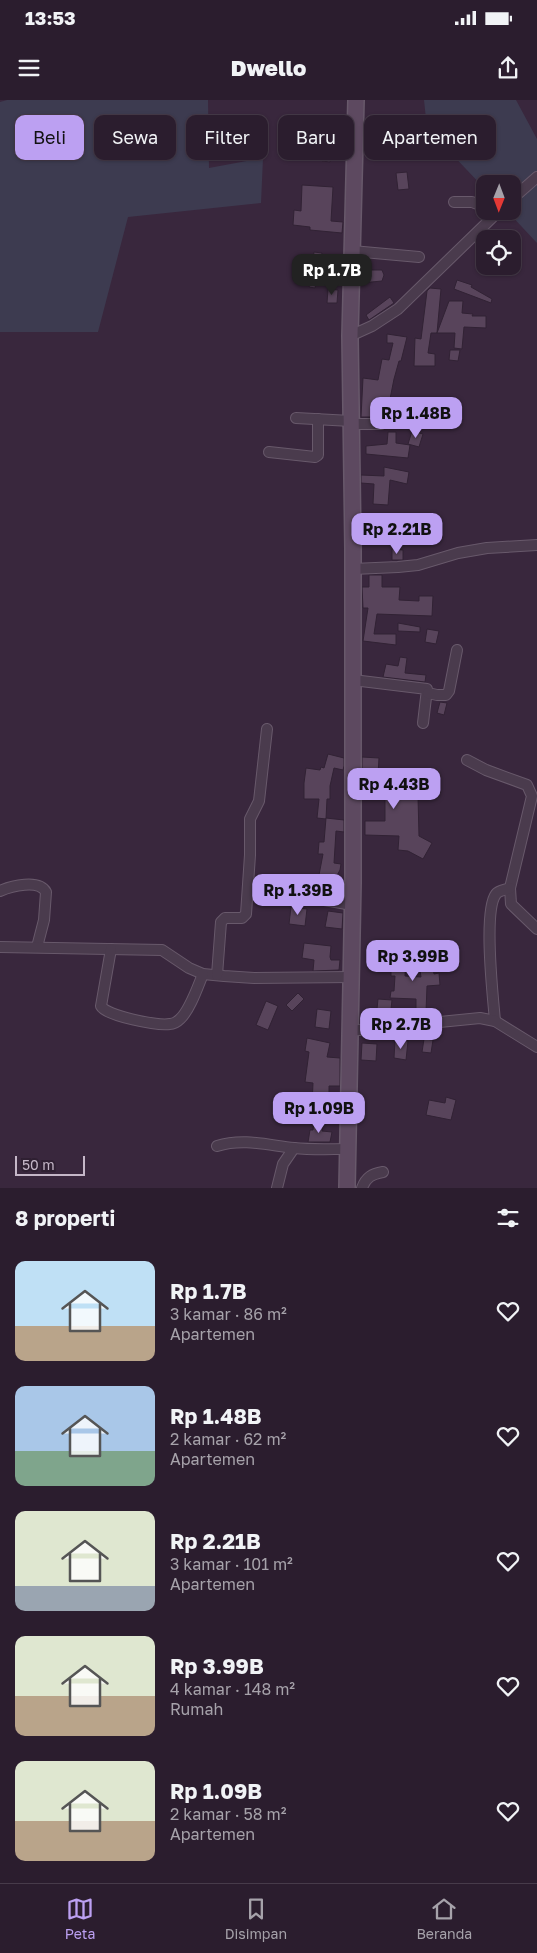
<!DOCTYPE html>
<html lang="id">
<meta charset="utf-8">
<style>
body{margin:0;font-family:"Golos Text",sans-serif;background:#332636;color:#f1f3f6;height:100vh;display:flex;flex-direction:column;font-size:19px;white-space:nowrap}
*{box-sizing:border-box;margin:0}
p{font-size:16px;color:#a6a2aa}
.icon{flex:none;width:28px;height:28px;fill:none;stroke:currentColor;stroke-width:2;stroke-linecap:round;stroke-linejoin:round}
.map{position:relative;height:1088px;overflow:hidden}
.sheet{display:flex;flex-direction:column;background:#2b1d2e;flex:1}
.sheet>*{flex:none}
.hud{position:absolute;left:15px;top:15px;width:508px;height:45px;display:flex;gap:10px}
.needle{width:32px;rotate:181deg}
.fabs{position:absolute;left:476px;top:75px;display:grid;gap:10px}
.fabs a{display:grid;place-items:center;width:45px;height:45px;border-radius:10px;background:#2b1d2e;box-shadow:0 1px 4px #0004,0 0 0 1px #473b4a;font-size:25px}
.scale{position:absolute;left:15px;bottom:12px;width:70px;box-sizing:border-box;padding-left:5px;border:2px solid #c5b7c8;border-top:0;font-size:14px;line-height:18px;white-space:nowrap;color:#c5b7c8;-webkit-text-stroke:4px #2f2032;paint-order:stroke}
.price{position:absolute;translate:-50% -42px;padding:0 11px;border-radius:10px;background:#bca0f2;color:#111;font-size:16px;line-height:32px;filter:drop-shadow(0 1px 2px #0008)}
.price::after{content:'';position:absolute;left:50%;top:30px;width:15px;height:11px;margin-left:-8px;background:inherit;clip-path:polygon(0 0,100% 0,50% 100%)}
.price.on{background:#222;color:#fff}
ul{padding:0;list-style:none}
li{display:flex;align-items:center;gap:15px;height:125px;padding:0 15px}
li span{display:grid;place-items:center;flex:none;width:140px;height:100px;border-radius:10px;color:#555}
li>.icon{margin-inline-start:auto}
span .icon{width:60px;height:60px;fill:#fffc;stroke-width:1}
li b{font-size:21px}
h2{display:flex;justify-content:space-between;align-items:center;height:60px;padding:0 15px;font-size:21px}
.pill{padding:0 18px;border-radius:10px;background:#2b1d2e;box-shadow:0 1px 4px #0004,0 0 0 1px #473b4a;font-size:18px;line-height:45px}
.pill.on{background:#bca0f2;color:#111}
.status{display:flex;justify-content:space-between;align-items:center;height:35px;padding:0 25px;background:#2b1d2e;direction:ltr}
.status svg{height:14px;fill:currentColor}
header{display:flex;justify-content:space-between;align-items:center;height:65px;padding:0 15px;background:#2b1d2e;font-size:22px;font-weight:800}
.menu{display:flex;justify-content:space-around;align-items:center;height:70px;border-top:1px solid #473b4a;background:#2b1d2e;font-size:14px;color:#a6a2aa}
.menu a{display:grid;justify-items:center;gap:2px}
.menu .on{color:#bca0f2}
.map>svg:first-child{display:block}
.green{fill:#3d3b50}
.building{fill:#58445b;stroke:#312234}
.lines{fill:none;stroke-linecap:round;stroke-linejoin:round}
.minor-casing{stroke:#68596b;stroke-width:12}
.secondary-casing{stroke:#68596b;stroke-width:18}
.minor{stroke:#4a3b4d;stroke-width:10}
.secondary{stroke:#5d4960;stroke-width:15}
</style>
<div class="status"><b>13:53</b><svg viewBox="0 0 49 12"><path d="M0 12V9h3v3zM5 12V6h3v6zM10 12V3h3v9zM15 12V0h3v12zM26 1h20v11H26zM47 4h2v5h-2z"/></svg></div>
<header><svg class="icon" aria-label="menu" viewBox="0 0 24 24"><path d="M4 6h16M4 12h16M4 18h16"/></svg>Dwello<svg class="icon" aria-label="share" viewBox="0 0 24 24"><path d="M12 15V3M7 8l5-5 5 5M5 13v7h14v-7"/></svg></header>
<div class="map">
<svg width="537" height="1088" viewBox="0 0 537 1088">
<rect width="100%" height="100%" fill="#39273d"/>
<g class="green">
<polygon points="7,0 208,0 209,68 263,58 261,103 128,117 98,232 0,232 0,2"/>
<polygon points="424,0 516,0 537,39 537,143 507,111 512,111 512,84 485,84 485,89 427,28"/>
</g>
<g class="building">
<polygon points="306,18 314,20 312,31 304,30"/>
<rect x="292" y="26" width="10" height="14"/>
<polygon points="323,51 331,52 330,62 322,61"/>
<polygon points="407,72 409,89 398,90 396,73"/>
<polygon points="302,85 333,87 331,121 343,122 342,133 310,130 310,127 293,125 294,110 301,111"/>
<polygon points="314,152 322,153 315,188 309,187 310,183 297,181 300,166 312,168"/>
<polygon points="361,170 382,170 384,175 382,181 361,183"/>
<polygon points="457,180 472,185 471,187 492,199 491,203 454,189"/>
<polygon points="430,188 441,189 437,233 431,233 428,253 435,254 435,266 414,266 415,238 421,239 427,191"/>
<polygon points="328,189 338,190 337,203 327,203"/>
<polygon points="390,197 394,203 369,220 366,215"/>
<polygon points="449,201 463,201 462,213 473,214 472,216 486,216 486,228 464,227 462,249 454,248 455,233 437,233"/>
<polygon points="387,234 407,237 401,261 399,261 394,279 390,299 398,299 396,314 392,313 391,322 381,317 361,317 363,278 378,280 382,259 389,260 393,243 387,243"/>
<polygon points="450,250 460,250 458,261 449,260"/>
<polygon points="412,331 423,334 419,347 408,344"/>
<polygon points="388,332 396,332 396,343 410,345 408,358 366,354 366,346 387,344"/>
<polygon points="384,367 409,372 407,384 390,380 388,405 373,404 374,384 361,383 361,375 384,376"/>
<polygon points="384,430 392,434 387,444 379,441"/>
<polygon points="392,449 403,450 403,460 392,460"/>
<polygon points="369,475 382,475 382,487 400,487 399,500 419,501 419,496 433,496 432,516 377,514 374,534 396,534 396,545 363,541 368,508 363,508 362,487 369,487"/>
<polygon points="398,523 420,527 420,532 398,531"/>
<polygon points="427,529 439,531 436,544 425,542"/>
<polygon points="400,557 407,558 405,573 426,575 425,582 383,577 386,564 398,566"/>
<polygon points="440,602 447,603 444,615 437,613"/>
<polygon points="328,654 344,658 344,666 343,670 334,668 330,686 330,699 327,699 326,719 317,718 319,699 304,699 304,683 306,668 320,670 321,667 324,668"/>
<polygon points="362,657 379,658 378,675 396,676 396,675 404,675 404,697 418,697 419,736 432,743 423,759 408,751 398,750 399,736 365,735 365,721 385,721 385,692 362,691"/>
<polygon points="420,677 436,677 436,693 420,692"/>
<polygon points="326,718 344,720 344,732 336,731 334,763 341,764 340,770 327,793 311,791 319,775 323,754 318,754 319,742 324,742"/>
<polygon points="291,807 307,809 305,826 289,824"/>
<polygon points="328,811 343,813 342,829 325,827"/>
<polygon points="304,843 331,846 330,857 331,860 340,860 339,870 313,871 314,860 302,858"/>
<polygon points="391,856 406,856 405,876 421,877 419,863 432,861 434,874 439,873 440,885 427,886 426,912 416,912 416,899 390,898 391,891 394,891 395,876 391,876"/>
<polygon points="298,893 304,899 292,911 286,905"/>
<polygon points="378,899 392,900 391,909 377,909"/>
<polygon points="266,901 278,906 268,930 256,925"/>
<polygon points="317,909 331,911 329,929 315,927"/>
<polygon points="307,938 330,943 327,957 340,958 340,986 329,986 329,999 319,999 317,1018 311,1018 312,1015 306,1014 307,1005 312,1006 313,983 305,982 309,952 305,951"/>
<polygon points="424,939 433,940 431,953 422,952"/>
<polygon points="395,940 408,941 406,960 394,958"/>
<polygon points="362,943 377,944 376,961 361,960"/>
<polygon points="446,997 456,1000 451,1020 426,1015 429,1000 445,1003"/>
<polygon points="314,1021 324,1022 322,1031 332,1032 330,1042 308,1042 310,1030 313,1030"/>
</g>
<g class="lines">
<g class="minor-casing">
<g id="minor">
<polyline points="512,99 537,77"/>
<polyline points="454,102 472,102 485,107"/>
<polyline points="352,151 419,157"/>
<polyline points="350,236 372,226 398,209 499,111"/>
<polyline points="296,318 351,321"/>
<polyline points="351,324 381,324"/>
<polyline points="269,352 315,357 318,355 318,319"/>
<polyline points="353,469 398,467 418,465 458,453 487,448 537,445"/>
<polyline points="353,580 427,589 423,623"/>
<polyline points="428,593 437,595 446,595 449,591 457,550"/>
<polyline points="467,660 486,670 527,685 532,696 510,788 511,804 537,829"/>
<polyline points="289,786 308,797 352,805"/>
<path d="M0,791c11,-5 39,-12 46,1l-2,28 -7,27"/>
<polyline points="0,847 162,850 189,868 203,874 224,876 254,878 351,877"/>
<path d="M111,849l-10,57c5,10 57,20 69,18 4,0 8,-3 10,-5 10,-9 18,-33 23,-45"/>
<polyline points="217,875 221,822 225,818 242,818 246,814 250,755 250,719 259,701 267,629"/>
<path d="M495,921c-2,-24 -12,-110 1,-127 3,-4 10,-4 14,-6"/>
<polyline points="349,931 480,918 495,921 537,947"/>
<path d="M217,1046c26,-8 50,-1 77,2 18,2 36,1 54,1"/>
<polyline points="277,1088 283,1064 294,1048"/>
<path d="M362,1088c4,-11 10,-14 21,-16"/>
</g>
</g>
<g class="secondary-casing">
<polyline id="secondary" points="347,1088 353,783 353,449 350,236 356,0"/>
</g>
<use href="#minor" class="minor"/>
<use href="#secondary" class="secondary"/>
</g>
</svg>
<div class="fabs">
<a><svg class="needle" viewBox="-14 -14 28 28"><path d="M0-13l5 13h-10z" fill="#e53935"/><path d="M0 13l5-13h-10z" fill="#a6a2aa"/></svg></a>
<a><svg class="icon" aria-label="locate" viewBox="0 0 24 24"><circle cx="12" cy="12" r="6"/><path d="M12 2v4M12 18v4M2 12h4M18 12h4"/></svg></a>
</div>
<div class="scale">50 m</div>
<b class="price on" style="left:332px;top:196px">Rp 1.7B</b>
<b class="price" style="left:416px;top:339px">Rp 1.48B</b>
<b class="price" style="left:397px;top:455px">Rp 2.21B</b>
<b class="price" style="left:394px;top:710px">Rp 4.43B</b>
<b class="price" style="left:298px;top:816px">Rp 1.39B</b>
<b class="price" style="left:413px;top:882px">Rp 3.99B</b>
<b class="price" style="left:401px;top:950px">Rp 2.7B</b>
<b class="price" style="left:319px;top:1034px">Rp 1.09B</b>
<div class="hud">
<a class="pill on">Beli</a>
<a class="pill">Sewa</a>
<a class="pill">Filter</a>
<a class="pill">Baru</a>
<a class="pill">Apartemen</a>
</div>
</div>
<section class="sheet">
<h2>8 properti<svg class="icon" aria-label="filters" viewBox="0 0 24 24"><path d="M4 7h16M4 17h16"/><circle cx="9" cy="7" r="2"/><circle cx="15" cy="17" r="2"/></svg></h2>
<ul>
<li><span style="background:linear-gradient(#bfe0f5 65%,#b9a48a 0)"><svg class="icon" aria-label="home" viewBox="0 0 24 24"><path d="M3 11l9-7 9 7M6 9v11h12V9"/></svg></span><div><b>Rp 1.7B</b><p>3 kamar · 86 m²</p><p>Apartemen</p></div><svg class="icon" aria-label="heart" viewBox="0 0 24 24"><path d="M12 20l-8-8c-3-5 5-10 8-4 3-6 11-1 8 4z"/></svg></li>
<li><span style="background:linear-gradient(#a9c7e8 65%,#7fa58c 0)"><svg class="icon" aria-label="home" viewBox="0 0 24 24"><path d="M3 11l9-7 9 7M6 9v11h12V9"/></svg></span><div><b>Rp 1.48B</b><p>2 kamar · 62 m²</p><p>Apartemen</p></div><svg class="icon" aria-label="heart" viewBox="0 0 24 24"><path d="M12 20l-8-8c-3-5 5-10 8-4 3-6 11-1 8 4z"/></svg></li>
<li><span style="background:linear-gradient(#dfe7d0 75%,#9aa5b1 0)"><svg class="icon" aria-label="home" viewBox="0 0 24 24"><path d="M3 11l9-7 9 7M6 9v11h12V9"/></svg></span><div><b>Rp 2.21B</b><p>3 kamar · 101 m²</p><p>Apartemen</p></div><svg class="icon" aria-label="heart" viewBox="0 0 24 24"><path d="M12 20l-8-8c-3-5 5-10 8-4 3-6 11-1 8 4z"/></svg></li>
<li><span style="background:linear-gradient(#dfe7d0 60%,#b9a48a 0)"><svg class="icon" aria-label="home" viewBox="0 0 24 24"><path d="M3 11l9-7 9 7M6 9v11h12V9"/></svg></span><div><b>Rp 3.99B</b><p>4 kamar · 148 m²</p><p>Rumah</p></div><svg class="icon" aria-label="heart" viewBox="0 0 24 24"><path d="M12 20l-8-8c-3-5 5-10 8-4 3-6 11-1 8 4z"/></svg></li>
<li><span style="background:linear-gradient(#dfe7d0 60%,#b9a48a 0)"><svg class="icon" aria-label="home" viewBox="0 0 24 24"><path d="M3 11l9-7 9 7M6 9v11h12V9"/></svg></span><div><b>Rp 1.09B</b><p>2 kamar · 58 m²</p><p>Apartemen</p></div><svg class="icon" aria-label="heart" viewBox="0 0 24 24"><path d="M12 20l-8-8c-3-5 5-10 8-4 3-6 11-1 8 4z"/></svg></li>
</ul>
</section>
<nav class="menu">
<a class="on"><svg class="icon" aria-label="map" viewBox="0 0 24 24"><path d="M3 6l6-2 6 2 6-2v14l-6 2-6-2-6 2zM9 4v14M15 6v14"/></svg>Peta</a>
<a><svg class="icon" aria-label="saved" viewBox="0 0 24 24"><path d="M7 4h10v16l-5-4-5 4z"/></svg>Disimpan</a>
<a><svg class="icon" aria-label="home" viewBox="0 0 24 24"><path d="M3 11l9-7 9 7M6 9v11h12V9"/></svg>Beranda</a>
</nav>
